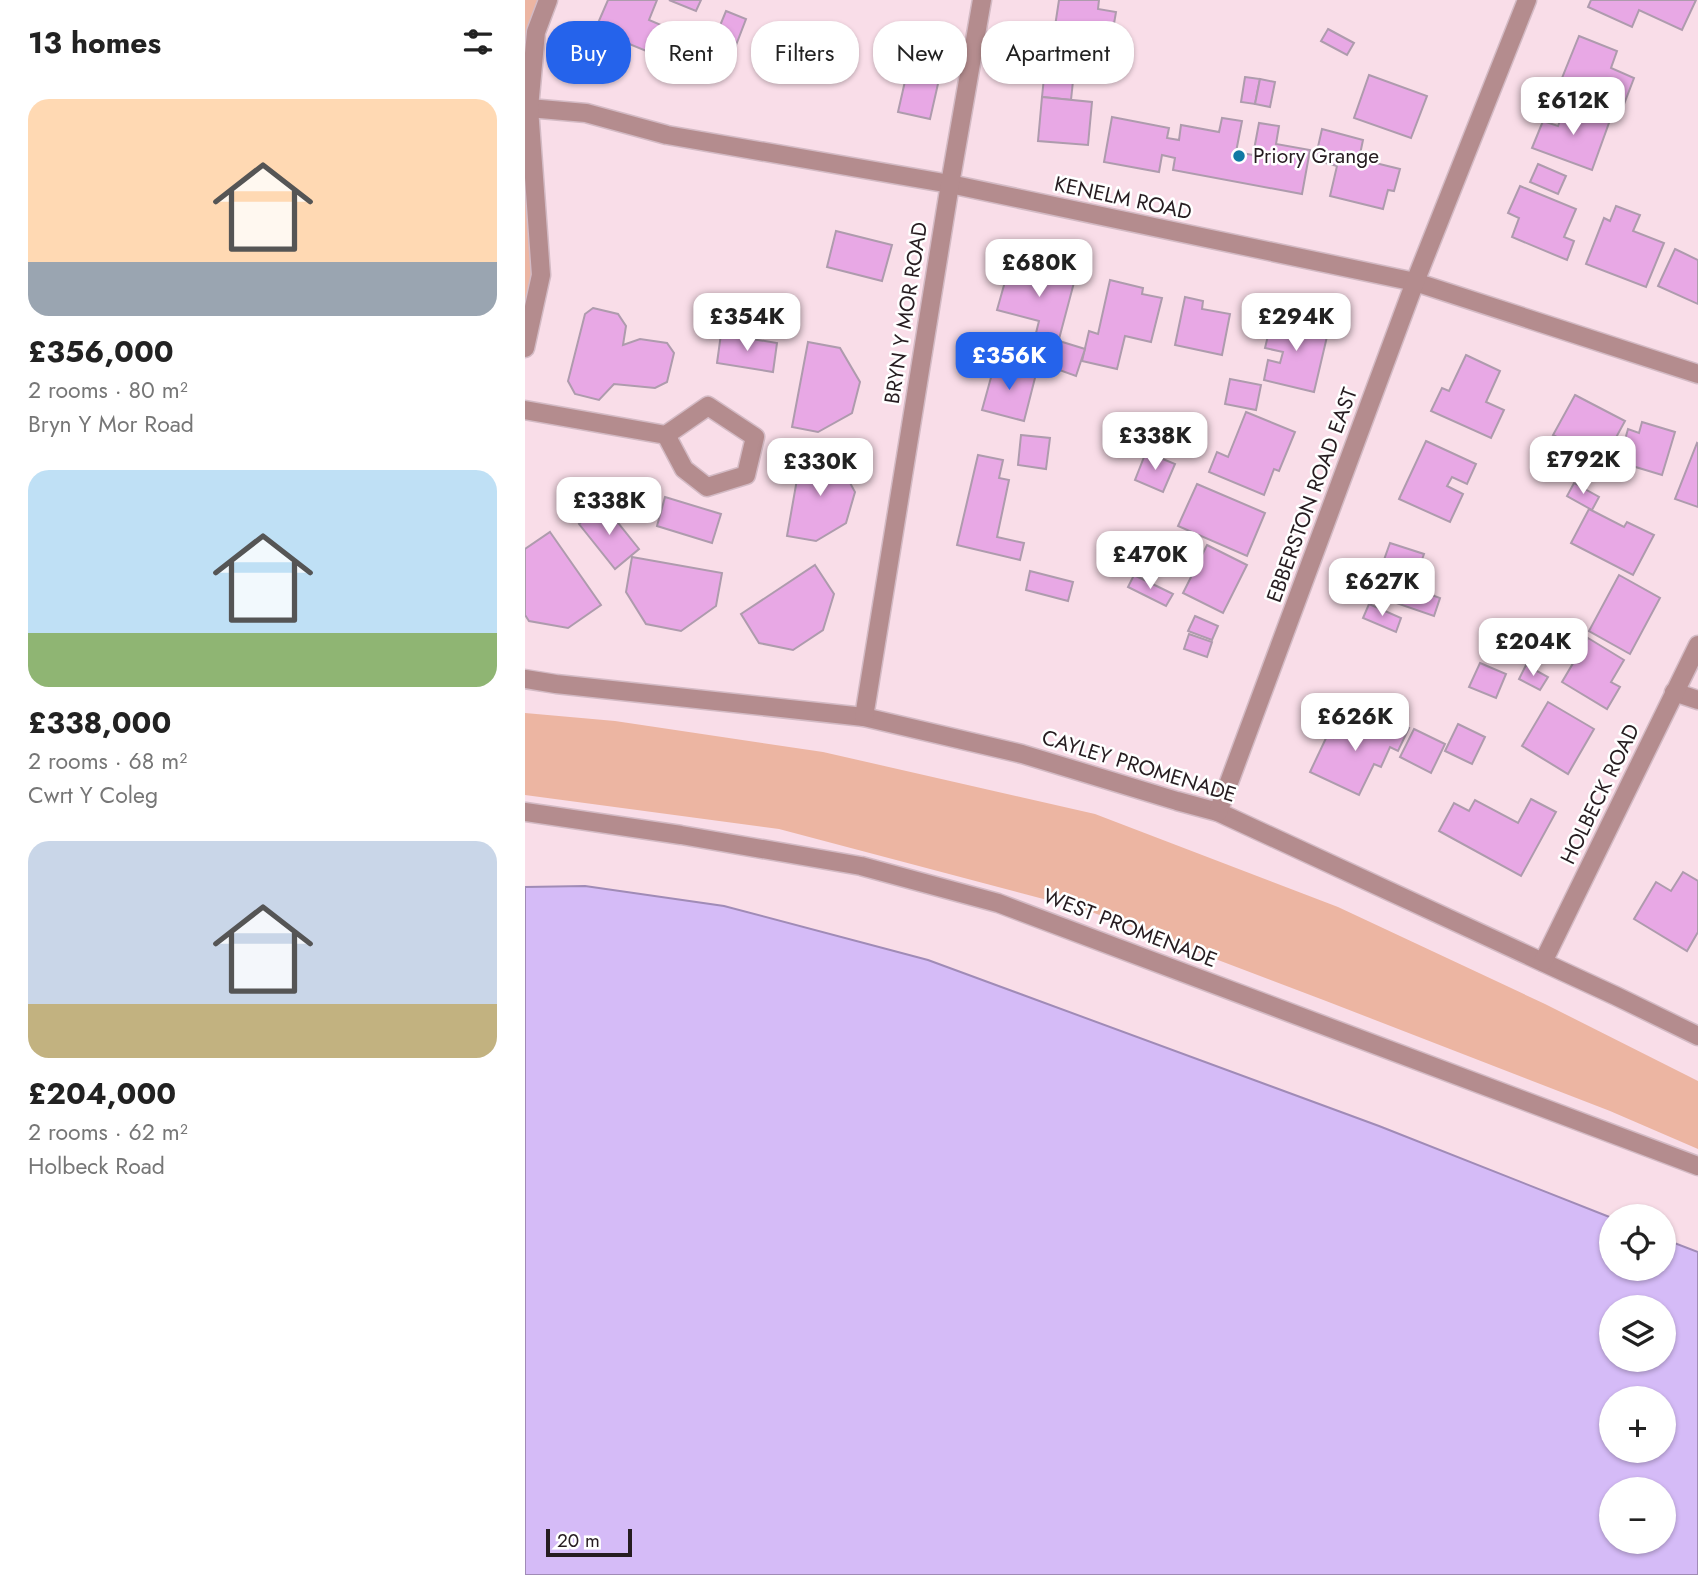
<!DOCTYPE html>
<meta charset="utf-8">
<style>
body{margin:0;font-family:Jost,sans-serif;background:#f2f2f2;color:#222;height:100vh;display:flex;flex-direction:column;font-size:26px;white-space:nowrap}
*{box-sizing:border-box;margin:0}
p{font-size:23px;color:#767676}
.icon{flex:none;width:38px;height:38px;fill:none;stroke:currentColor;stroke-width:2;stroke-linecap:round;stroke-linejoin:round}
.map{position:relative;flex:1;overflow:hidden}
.side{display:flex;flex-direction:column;background:#fff;width:525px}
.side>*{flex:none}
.banner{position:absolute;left:21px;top:21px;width:665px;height:63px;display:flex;gap:14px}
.fabs{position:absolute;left:1074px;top:1204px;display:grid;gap:14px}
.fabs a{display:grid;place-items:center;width:77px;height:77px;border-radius:50%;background:#fff;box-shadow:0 2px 5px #0004;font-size:35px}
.scale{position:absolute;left:21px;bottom:18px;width:86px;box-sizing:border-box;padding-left:7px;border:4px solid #261c20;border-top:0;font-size:19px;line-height:24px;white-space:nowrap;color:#261c20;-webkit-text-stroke:5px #fff;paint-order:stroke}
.price{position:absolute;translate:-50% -60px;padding:0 16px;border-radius:14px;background:#fff;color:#222;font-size:23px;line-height:46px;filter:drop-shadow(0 2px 4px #0008)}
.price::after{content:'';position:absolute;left:50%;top:42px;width:21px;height:16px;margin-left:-10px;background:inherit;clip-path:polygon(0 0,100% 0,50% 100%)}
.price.on{background:#2563eb;color:#fff}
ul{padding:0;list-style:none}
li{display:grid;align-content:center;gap:14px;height:371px;padding:0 28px}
li span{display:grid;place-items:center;height:217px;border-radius:21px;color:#555}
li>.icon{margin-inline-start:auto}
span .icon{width:126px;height:126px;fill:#fffc;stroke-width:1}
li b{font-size:30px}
h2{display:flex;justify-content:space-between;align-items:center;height:84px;padding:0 28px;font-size:30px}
.tag{padding:0 24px;border-radius:28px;background:#fff;box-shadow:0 2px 5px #0004;font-size:24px;line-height:63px}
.tag.on{background:#2563eb;color:#fff}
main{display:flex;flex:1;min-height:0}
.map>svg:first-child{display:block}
.green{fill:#ecb5a2}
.water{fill:#d5bbf7;stroke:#a08bb6;stroke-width:2;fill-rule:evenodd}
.building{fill:#e8a8e5;stroke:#ae9bad;stroke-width:2}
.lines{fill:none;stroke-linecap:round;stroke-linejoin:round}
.minor-casing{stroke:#d3bac4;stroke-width:21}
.minor{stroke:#b48c8e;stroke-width:18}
.poi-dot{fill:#1179a4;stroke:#fff;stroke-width:2.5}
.labels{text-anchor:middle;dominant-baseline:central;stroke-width:5;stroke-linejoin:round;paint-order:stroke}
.poi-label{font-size:21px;fill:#261c20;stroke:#fff;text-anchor:start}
.street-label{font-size:21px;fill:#261c20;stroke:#fff}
</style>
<main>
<section class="side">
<h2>13 homes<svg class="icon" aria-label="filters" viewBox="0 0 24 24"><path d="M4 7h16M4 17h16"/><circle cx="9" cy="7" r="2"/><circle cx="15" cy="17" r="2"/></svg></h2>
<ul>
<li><span style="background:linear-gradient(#ffd9b3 75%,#9aa5b1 0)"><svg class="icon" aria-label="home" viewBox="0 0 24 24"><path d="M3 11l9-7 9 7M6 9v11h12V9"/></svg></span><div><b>£356,000</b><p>2 rooms · 80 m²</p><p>Bryn Y Mor Road</p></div></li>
<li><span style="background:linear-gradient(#bfe0f5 75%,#8fb573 0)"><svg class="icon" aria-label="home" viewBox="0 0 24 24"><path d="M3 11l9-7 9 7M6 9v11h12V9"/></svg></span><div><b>£338,000</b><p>2 rooms · 68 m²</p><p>Cwrt Y Coleg</p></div></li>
<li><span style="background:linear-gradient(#c9d6e8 75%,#c2b280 0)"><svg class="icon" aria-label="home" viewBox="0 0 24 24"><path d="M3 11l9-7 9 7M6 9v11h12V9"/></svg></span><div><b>£204,000</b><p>2 rooms · 62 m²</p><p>Holbeck Road</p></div></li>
</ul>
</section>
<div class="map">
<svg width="1173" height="1575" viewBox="0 0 1173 1575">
<rect width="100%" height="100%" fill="#f9dde8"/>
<g class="green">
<polygon points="0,0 23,0 11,32 16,275 0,349"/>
<polygon points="0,713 90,721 298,752 570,814 813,907 1020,1004 1173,1081 1173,1149 1085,1111 801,1001 564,911 254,829 0,795"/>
</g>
<path class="water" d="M60,886l139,20 204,54 451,166 233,92v51h52v-30l34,13v323h-1173v-688zM1087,1307h52v53h-52zM1087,1398h52v53h-52zM1087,1489h52v53h-52z"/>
<g class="building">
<polygon points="83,0 132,0 124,20 164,37 153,64 70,30"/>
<polygon points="144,0 176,0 171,11"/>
<polygon points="534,0 574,0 573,9 591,12 586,41 529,33"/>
<polygon points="1066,0 1171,0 1157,30 1114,10 1107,27 1063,7"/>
<polygon points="201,11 221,19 208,53 187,45"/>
<polygon points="803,29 829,43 822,55 796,41"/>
<polygon points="1054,36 1092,51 1086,68 1109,78 1096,112 1033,88"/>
<polygon points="388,46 420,53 405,119 373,112"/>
<polygon points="521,58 568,62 566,83 548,81 546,100 517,97"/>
<polygon points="844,75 902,96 886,138 829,118"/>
<polygon points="720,77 735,79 730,104 716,102"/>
<polygon points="735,79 750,82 745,107 730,104"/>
<polygon points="517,97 567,102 563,145 513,141"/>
<polygon points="1041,105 1085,120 1067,170 1007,148 1018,121 1033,126"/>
<polygon points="587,117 644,128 642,138 654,140 656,125 694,132 697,118 717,121 711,152 728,155 734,123 754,126 751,144 785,150 777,194 648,170 650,158 637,155 634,172 579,162"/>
<polygon points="797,129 838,140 834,159 875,169 869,191 863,190 858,209 805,196 812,166 790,160"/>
<polygon points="1013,164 1041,176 1033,194 1005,182"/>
<polygon points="995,186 1051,209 1039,237 1049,241 1042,260 987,237 994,218 983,213"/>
<polygon points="1091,206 1115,215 1108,231 1139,243 1121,287 1061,264 1079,218 1085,221"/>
<polygon points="311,231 367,245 357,281 302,267"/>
<polygon points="1150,249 1173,260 1173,304 1133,286"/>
<polygon points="523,267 551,275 534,339 511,333 514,321 472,310 483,271 520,281"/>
<polygon points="585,280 618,288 617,294 637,298 626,342 600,336 592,369 557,361 564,331 573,334"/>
<polygon points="660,297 678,301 677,309 705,314 697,355 650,345"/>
<polygon points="68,308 93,314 101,326 98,345 115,339 142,343 149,353 142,382 130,388 89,384 74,400 50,394 43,381 60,314"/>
<polygon points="748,315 804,328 789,392 739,380 743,360 755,363 758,352 740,348"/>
<polygon points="196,334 252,343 248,372 192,363"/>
<polygon points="531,340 560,349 551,376 523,366"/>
<polygon points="283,342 315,348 335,382 327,413 293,432 267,427"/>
<polygon points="941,355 975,371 961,402 979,410 966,438 906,411 917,388 924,391"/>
<polygon points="470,363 511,374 499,421 457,410"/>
<polygon points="705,379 736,385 731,410 700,404"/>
<polygon points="1050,395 1100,421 1081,456 1073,452 1065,467 1045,457 1050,447 1028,435"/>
<polygon points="721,412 770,432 754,471 749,469 739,495 684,472 692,452 703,457"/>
<polygon points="1117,422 1150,432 1137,475 1104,465 1107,457 1096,454 1103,429 1114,433"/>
<polygon points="496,435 525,438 521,469 493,465"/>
<polygon points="901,441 951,464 942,484 927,477 922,486 938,494 925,522 874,499"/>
<polygon points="1172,443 1173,444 1173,507 1150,499"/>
<polygon points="277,451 311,457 330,492 321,523 291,541 262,536"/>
<polygon points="621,452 650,464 638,492 610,480"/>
<polygon points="453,455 478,460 474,478 484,480 472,537 499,543 495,560 432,545"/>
<polygon points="1049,483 1074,497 1067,510 1042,496"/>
<polygon points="672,484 740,513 722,556 653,526"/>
<polygon points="140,497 196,514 187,543 132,526"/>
<polygon points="78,504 114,549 90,569 54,524"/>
<polygon points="1064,509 1099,527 1102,522 1129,535 1108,575 1046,543"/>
<polygon points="25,532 76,605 43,628 4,621 0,615 0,549"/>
<polygon points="865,543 899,554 891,577 908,582 904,594 915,598 909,616 839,592 847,568 855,571"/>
<polygon points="682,545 722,565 698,613 658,593"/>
<polygon points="107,557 197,573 191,606 156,631 121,624 101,592"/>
<polygon points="290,565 309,594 298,630 268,650 234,643 216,614"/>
<polygon points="505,571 548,582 543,601 501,590"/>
<polygon points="609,575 648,594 641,606 603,587"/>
<polygon points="1094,575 1135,598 1105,654 1064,631"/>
<polygon points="844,604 876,618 871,632 838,618"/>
<polygon points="670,616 693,626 687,640 663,631"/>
<polygon points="664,634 687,642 682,657 659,649"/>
<polygon points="1063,638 1099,660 1086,682 1095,687 1082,709 1037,682"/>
<polygon points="955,663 981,674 971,698 944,687"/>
<polygon points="1001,665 1023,677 1015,690 994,679"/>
<polygon points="1023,702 1069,729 1043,774 997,746"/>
<polygon points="820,714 865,735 871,722 884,728 873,751 865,747 856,767 849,764 834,795 785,772 802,736 808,738"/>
<polygon points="933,724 960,737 947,764 920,751"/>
<polygon points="889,729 920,744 906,773 875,757"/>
<polygon points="1006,799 1031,812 996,876 914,831 929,803 944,811 950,800 993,823"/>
<polygon points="1158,872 1173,881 1173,932 1162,951 1109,919 1131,882 1146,891"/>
</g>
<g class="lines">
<g class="minor-casing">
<g id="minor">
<polyline points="4,108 61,113 142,135 425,184 890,282 1173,374"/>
<polyline points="0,348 16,275 4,108 11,32 23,0"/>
<polyline points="0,410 141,435 183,406 230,437 221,475 182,487 159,469 141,435"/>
<polyline points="0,679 31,684 339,717 497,754 652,801 693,812 1091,996 1173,1036"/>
<polyline points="1149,692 1173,700"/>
<polyline points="339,717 425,184 457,0"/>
<polyline points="0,812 156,835 336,866 473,903 1173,1166"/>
<polyline points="693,812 890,282 1002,0"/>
<polyline points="1018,962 1173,645"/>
</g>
</g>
<use href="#minor" class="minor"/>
</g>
<circle class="poi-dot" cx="714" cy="156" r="7"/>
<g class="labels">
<g class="poi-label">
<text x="728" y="156">Priory Grange</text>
</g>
<g class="street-label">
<text transform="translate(598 198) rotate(12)">KENELM ROAD</text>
<text transform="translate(381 313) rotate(-81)">BRYN Y MOR ROAD</text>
<text transform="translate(787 495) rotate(-70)">EBBERSTON ROAD EAST</text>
<text transform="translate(614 766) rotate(17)">CAYLEY PROMENADE</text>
<text transform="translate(1075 794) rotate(-64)">HOLBECK ROAD</text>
<text transform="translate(605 928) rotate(21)">WEST PROMENADE</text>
</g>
</g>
</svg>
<div class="fabs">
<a><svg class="icon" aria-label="locate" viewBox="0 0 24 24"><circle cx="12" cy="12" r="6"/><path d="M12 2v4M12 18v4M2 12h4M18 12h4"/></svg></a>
<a><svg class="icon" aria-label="layers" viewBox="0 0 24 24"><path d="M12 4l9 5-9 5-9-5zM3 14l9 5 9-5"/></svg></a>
<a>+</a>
<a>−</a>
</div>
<div class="scale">20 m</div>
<b class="price" style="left:1048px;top:137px">£612K</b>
<b class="price" style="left:514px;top:299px">£680K</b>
<b class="price" style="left:222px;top:353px">£354K</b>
<b class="price" style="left:771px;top:353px">£294K</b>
<b class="price on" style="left:484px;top:392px">£356K</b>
<b class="price" style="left:630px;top:472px">£338K</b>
<b class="price" style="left:1058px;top:496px">£792K</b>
<b class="price" style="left:295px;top:498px">£330K</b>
<b class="price" style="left:84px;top:537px">£338K</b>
<b class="price" style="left:625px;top:591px">£470K</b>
<b class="price" style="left:857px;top:618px">£627K</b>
<b class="price" style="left:1008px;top:678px">£204K</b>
<b class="price" style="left:830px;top:753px">£626K</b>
<div class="banner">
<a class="tag on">Buy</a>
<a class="tag">Rent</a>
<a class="tag">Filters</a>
<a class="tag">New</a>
<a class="tag">Apartment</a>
</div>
</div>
</main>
